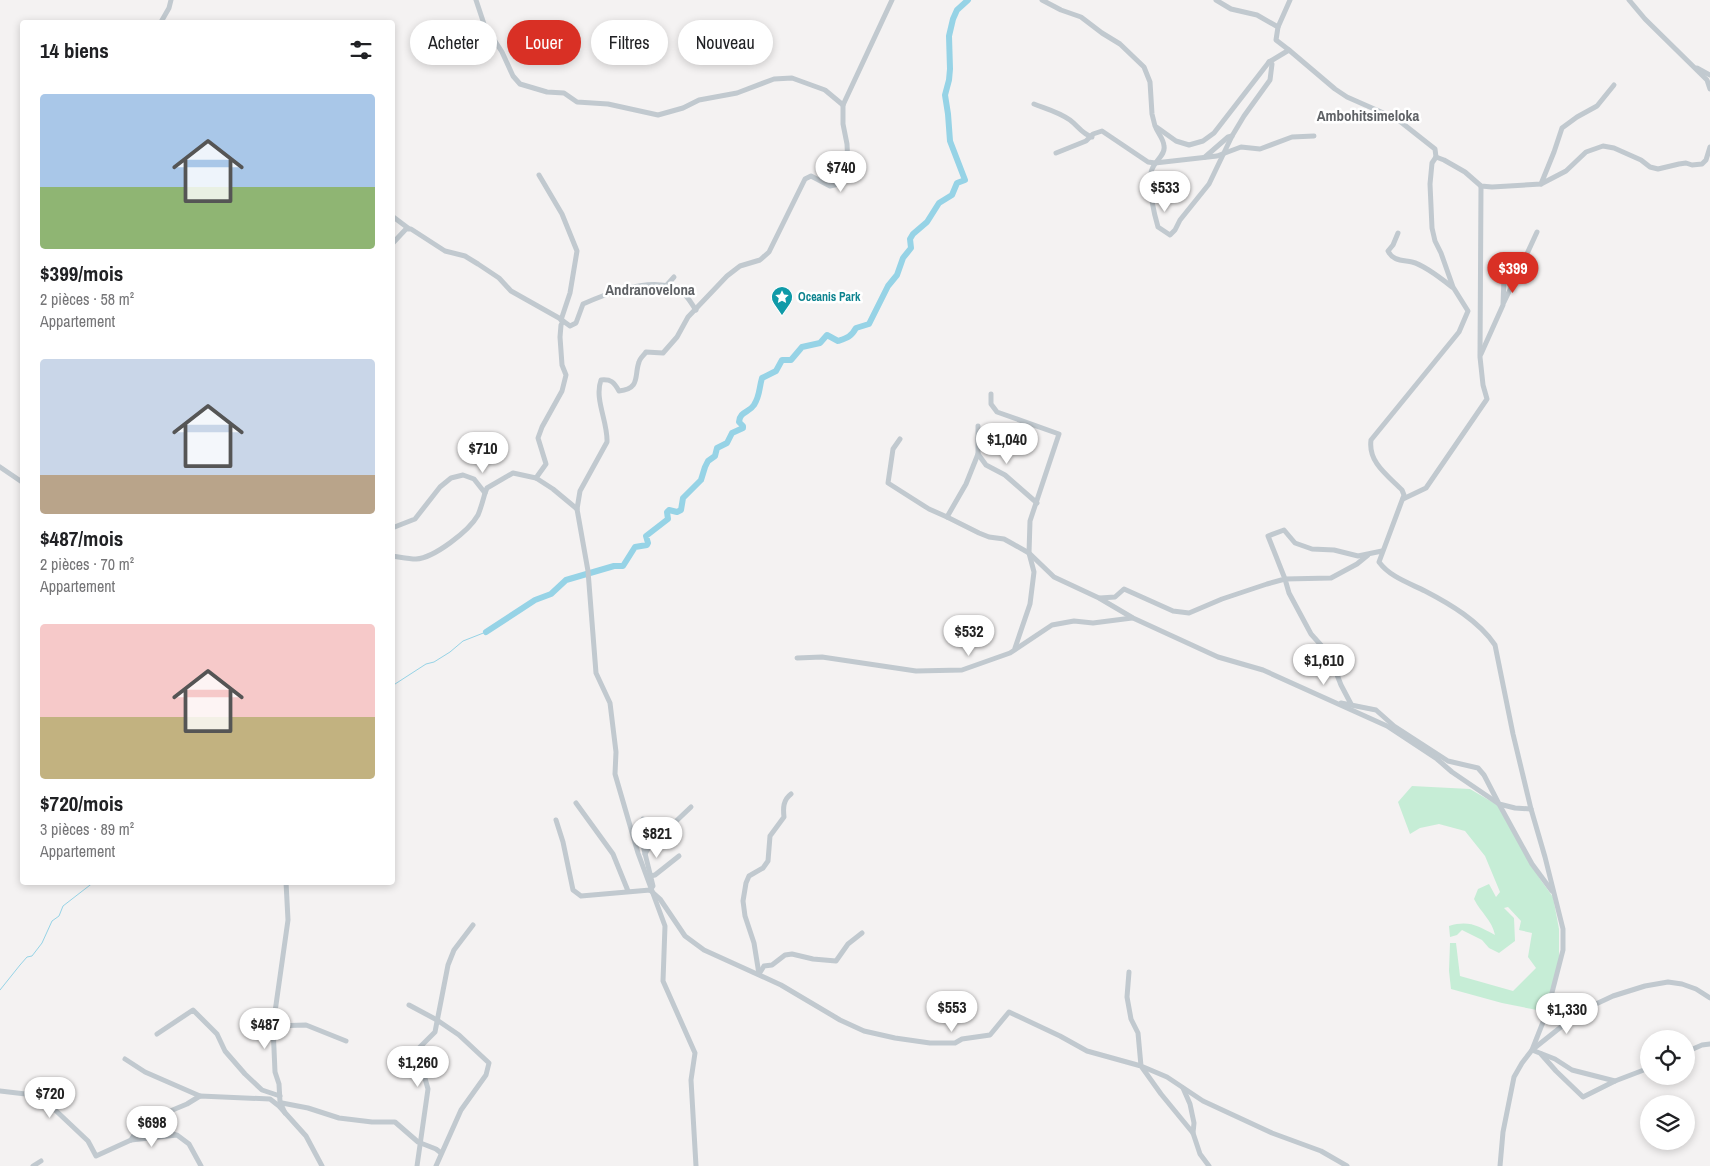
<!DOCTYPE html>
<html lang="fr">
<meta charset="utf-8">
<style>
body{margin:0;font-family:"Archivo Narrow",sans-serif;background:#f2f2f2;color:#202124;height:100vh;display:flex;flex-direction:column;font-size:19px;white-space:nowrap}
*{box-sizing:border-box;margin:0}
p{font-size:16px;color:#757577}
.icon{flex:none;width:28px;height:28px;fill:none;stroke:currentColor;stroke-width:2;stroke-linecap:round;stroke-linejoin:round}
.map{position:relative;flex:1;overflow:hidden}
.panel{position:absolute;left:20px;top:20px;width:375px;height:865px;display:flex;flex-direction:column;background:#fff;border-radius:5px;box-shadow:0 2px 8px #0003}
.panel>*{flex:none}
.top-card{position:absolute;left:410px;top:20px;width:475px;height:45px;display:flex;gap:10px}
.controls{position:absolute;left:1640px;top:1030px;display:grid;gap:10px}
.controls a{display:grid;place-items:center;width:55px;height:55px;border-radius:50%;background:#fff;box-shadow:0 2px 8px #0003;font-size:25px}
.price{position:absolute;translate:-50% -42px;padding:0 11px;border-radius:18px;background:#fff;color:#222;font-size:16px;line-height:32px;filter:drop-shadow(0 1px 2px #0008)}
.price::after{content:'';position:absolute;left:50%;top:30px;width:15px;height:11px;margin-left:-8px;background:inherit;clip-path:polygon(0 0,100% 0,50% 100%)}
.price.selected{background:#d93025;color:#fff}
ul{padding:0;list-style:none}
li{display:grid;align-content:center;gap:10px;height:265px;padding:0 20px}
li span{display:grid;place-items:center;height:155px;border-radius:5px;color:#555}
li>.icon{margin-inline-start:auto}
span .icon{width:90px;height:90px;fill:#fffc;stroke-width:1}
li b{font-size:21px}
h2{display:flex;justify-content:space-between;align-items:center;height:60px;padding:0 20px;font-size:21px}
.tag{padding:0 18px;border-radius:22px;background:#fff;box-shadow:0 2px 8px #0003;font-size:18px;line-height:45px}
.tag.selected{background:#d93025;color:#fff}
.map>svg:first-child{display:block}
.green{fill:#c6edd6}
.lines{fill:none;stroke-linecap:round;stroke-linejoin:round}
.stream{stroke:#96d3e6;stroke-width:1}
.river{stroke:#96d3e6;stroke-width:6}
.minor{stroke:#c1c9cf;stroke-width:5}
.labels{text-anchor:middle;dominant-baseline:central;stroke-width:5;stroke-linejoin:round;paint-order:stroke}
.culture-label{font-size:12px;font-weight:bold;fill:#0d838f;stroke:#fff;text-anchor:start}
.quarter-label{font-size:15px;font-weight:bold;fill:#5f6266;stroke:#fff}
</style>
<div class="map">
<svg width="1710" height="1166" viewBox="0 0 1710 1166">
<rect width="100%" height="100%" fill="#f4f2f2"/>
<path class="green" d="M1412,786l58,3 29,17 41,73 13,18 6,32v31l-12,52 -45,-9 -51,-14 -2,-18 1,-28h6l4,33 53,15 23,-23 -8,-11 4,-24 -13,-3 2,-9 -13,-14 -4,1 10,10 1,23 -16,12 -10,-5 -7,-8 -20,-10 -5,5 -7,2 -1,-11c20,-6 29,0 46,9 -3,-15 -14,-22 -21,-36l4,-10 11,-5 7,13 4,-5 -15,-36 -20,-25 -26,-7 -19,4 -10,6 -12,-32z"/>
<g class="lines">
<g class="stream">
<polyline points="392,686 426,664 434,662 450,652 463,641 486,632"/>
<polyline points="0,990 20,965 27,957 32,956 42,943 52,921 59,916 63,906 94,882"/>
</g>
<path class="river" d="M486,632l49,-32 16,-6 15,-14 48,-14h9l12,-19 12,-2 1,-2 -2,-7 22,-17 -1,-7 2,-2 8,2 4,-2 2,-12 18,-18 4,-13 3,-6 7,-5 2,-8 10,-5 5,-10 11,-5v-2l-4,-4c1,-11 10,-9 15,-17 6,-9 5,-17 8,-27l14,-7 6,-11h9l11,-13 18,-4 7,-8 11,6c9,-3 13,-4 18,-13l13,-4 19,-38 9,-11 6,-17 8,-10 -1,-9 3,-5 14,-12 12,-19 13,-8 5,-12 8,-3 -15,-39 -2,-27 -3,-19 4,-15 1,-11 -1,-33 4,-17 4,-9 11,-10"/>
<g class="minor">
<polyline points="476,0 484,24 502,52 513,76 520,84 547,92 564,93 577,102 608,104 658,115 683,108 699,100 737,93 774,79 792,78 825,90 843,105"/>
<polyline points="1042,0 1061,10 1081,17 1102,33 1120,44 1144,67 1150,82 1152,114 1155,126 1176,141 1189,145 1203,141 1214,133 1269,62 1289,50 1335,89 1347,97 1397,119 1435,149 1436,157"/>
<polyline points="1216,0 1231,9 1257,15 1278,27 1276,40 1289,50"/>
<polyline points="1629,0 1645,19 1707,80 1710,89"/>
<polyline points="161,22 169,8 171,0"/>
<polyline points="1278,27 1290,0"/>
<polyline points="1697,68 1710,75"/>
<path d="M1034,104c13,5 25,8 36,16 8,6 12,14 22,17"/>
<path d="M1156,128c2,5 8,12 8,18 2,10 -12,16 -13,27 -2,17 2,37 7,54l12,8 5,-5 5,-10 29,-36 23,-48 12,-20 26,-36 2,-16 -3,-2"/>
<polyline points="1056,153 1086,141 1093,134 1102,131 1148,162 1155,163 1217,156 1241,147 1260,149 1292,137 1314,136"/>
<polyline points="1205,157 1228,137 1232,136"/>
<polyline points="539,175 562,214 577,251 570,293 561,320"/>
<polyline points="1541,184 1554,152 1562,128 1577,117 1597,106 1614,85"/>
<polyline points="392,216 408,228"/>
<path d="M1398,233l-5,12 -5,6c5,10 14,9 24,11 12,3 30,17 40,25"/>
<path d="M392,244l14,-15h5l34,22 20,5 13,8 21,14 12,13 48,27 11,8 6,-3 7,-19c25,-11 77,-32 101,-10 5,4 8,11 12,16"/>
<polyline points="666,286 674,277"/>
<polyline points="1504,302 1520,269"/>
<polyline points="1481,354 1503,305 1504,278 1513,270 1520,269 1537,232"/>
<polyline points="991,394 991,404 997,412 1059,434 1030,521 1029,553 1034,572 1030,604 1015,648"/>
<polyline points="978,426 978,454 986,465 1005,475 1037,503"/>
<polyline points="900,439 893,449 888,483 929,509 947,517 966,484 978,454"/>
<polyline points="0,467 22,482"/>
<polyline points="536,478 546,464 538,438 542,427 562,391 566,375 562,365 560,337 561,325 563,321"/>
<polyline points="1403,499 1426,488 1487,399 1483,385 1480,357 1481,186"/>
<polyline points="947,517 979,533 989,537 1004,539 1013,544 1029,553 1054,577 1099,598 1133,618 1218,657 1263,670 1387,726 1437,759 1452,772 1499,804 1532,864 1552,891"/>
<polyline points="392,528 415,519 440,487 451,478 463,475 474,479 485,493 487,488 513,473 536,478 553,489 577,509"/>
<path d="M392,556c8,1 16,3 24,3 18,-1 53,-28 62,-44 3,-7 5,-15 7,-22"/>
<polyline points="1100,598 1115,597 1124,589 1173,611 1189,613 1222,599 1267,584 1285,579 1268,536 1284,530 1295,543 1312,549 1334,550 1358,556 1382,551"/>
<polyline points="797,658 822,657 916,671 962,670 1010,653 1052,625 1074,621 1093,623 1132,618"/>
<polyline points="1341,703 1376,710 1394,726 1448,761 1478,768 1484,775 1499,804 1515,808 1531,809"/>
<polyline points="1351,704 1341,685 1329,654 1311,634 1289,593 1285,579 1331,578 1357,564 1368,555"/>
<polyline points="576,803 613,854 628,891"/>
<polyline points="643,819 640,825 640,833 653,886 650,890"/>
<polyline points="556,820 563,842 573,890 581,896 650,890 660,899 685,936 704,950 781,985 840,1020 864,1031 895,1038 930,1043 955,1043 962,1039 990,1035 1009,1012 1060,1036 1087,1051 1141,1066 1161,1094 1193,1133 1200,1154 1209,1166"/>
<polyline points="645,854 649,847 661,839 671,826 691,807"/>
<polyline points="650,876 655,875 679,856"/>
<polyline points="1129,972 1127,997 1131,1019 1138,1033 1141,1066 1167,1077 1203,1101 1272,1133 1321,1151 1347,1166"/>
<path d="M759,974l-5,-31 -9,-27 -2,-15 3,-18 3,-7 14,-8 5,-7 2,-25 14,-19c-1,-9 -1,-17 7,-23"/>
<polyline points="759,974 764,966 772,965 785,955 792,954 813,959 836,961 848,944 862,933"/>
<polyline points="409,1005 437,1020 459,1035 489,1063 486,1075 461,1110 436,1166"/>
<polyline points="273,1026 306,1025 346,1041"/>
<polyline points="157,1034 193,1010 217,1034 225,1051 245,1074 262,1090 280,1096"/>
<polyline points="1686,1052 1702,1045 1710,1044"/>
<polyline points="1541,1054 1556,1071 1583,1097 1615,1081 1649,1068"/>
<polyline points="125,1059 145,1072 200,1096"/>
<path d="M1615,1081l-43,-11 -17,-11 -23,-9 15,-38 16,-62v-21l-18,-72 -14,-48 -18,-75 -18,-89c-16,-24 -45,-41 -70,-54 -16,-8 -35,-14 -46,-29l25,-67 -2,-5c-15,-15 -34,-28 -31,-50l88,-108 9,-21 -15,-24 -12,-34 -6,-12 -3,-13 -2,-44 2,-21 4,-6 8,3 21,12 16,14 11,1 49,-3 25,-13 20,-19 17,-6 11,2 27,12 9,7 8,2 21,-5 7,-1 6,2 10,-1 4,-4 4,-13"/>
<polyline points="1183,1088 1190,1104 1194,1123 1193,1133"/>
<polyline points="0,1091 34,1095 52,1107 88,1141 96,1156 131,1140 177,1135 189,1144 201,1166"/>
<polyline points="282,1103 308,1108 339,1118 372,1122 395,1122 418,1142 436,1149 441,1153"/>
<polyline points="285,1113 280,1102 279,1084 275,1072 273,1026 288,920 286,882"/>
<polyline points="174,1134 166,1131 161,1125 163,1114 187,1104 200,1096 270,1099 279,1106 306,1136 322,1166"/>
<polyline points="131,1140 137,1130 163,1114"/>
<polyline points="33,1166 41,1161"/>
<polyline points="417,1166 428,1089 417,1050 435,1032 448,965 454,950 473,925"/>
<path d="M696,1166l-5,-86 4,-27 -32,-72 2,-55 -27,-73 -23,-79 1,-22 -6,-49 -14,-30 -8,-102 -11,-62 3,-18 27,-49c1,-20 -13,-43 -6,-62 10,-1 13,2 18,11 22,-2 15,-16 20,-29 1,-4 5,-7 7,-10l17,1 14,-16 11,-20 39,-41 13,-10 20,-6 9,-8 36,-73 6,-3 19,10 9,-2 5,-5 4,-13 -1,-22 -4,-20v-19l49,-105"/>
<polyline points="1500,1166 1503,1132 1514,1077 1522,1063 1532,1050 1581,1011 1613,996 1645,986 1668,982 1682,984 1696,989 1710,998"/>
</g>
</g>
<defs>
<g id="sight-pin" transform="scale(1.125)"><path d="M0 17L-7.5 6A9.5 9.5 0 1 1 7.5 6Z" fill="#0f9aa8" stroke="#fff"/><path d="M0-6L1.8-2.2L6-1.7L2.9 1.2L3.7 5.4L0 3.3L-3.7 5.4L-2.9 1.2L-6-1.7L-1.8-2.2Z" fill="#fff"/></g>
</defs>
<g fill-rule="evenodd">
<use href="#sight-pin" x="782" y="297"/>
</g>
<g class="labels">
<g class="culture-label">
<text x="798" y="297">Oceanis Park</text>
</g>
<g class="quarter-label">
<text x="1368" y="115">Ambohitsimeloka</text>
<text x="650" y="289">Andranovelona</text>
</g>
</g>
</svg>
<div class="controls">
<a><svg class="icon" aria-label="locate" viewBox="0 0 24 24"><circle cx="12" cy="12" r="6"/><path d="M12 2v4M12 18v4M2 12h4M18 12h4"/></svg></a>
<a><svg class="icon" aria-label="layers" viewBox="0 0 24 24"><path d="M12 4l9 5-9 5-9-5zM3 14l9 5 9-5"/></svg></a>
</div>
<b class="price" style="left:841px;top:193px">$740</b>
<b class="price" style="left:1165px;top:213px">$533</b>
<b class="price selected" style="left:1513px;top:294px">$399</b>
<b class="price" style="left:1007px;top:465px">$1,040</b>
<b class="price" style="left:483px;top:474px">$710</b>
<b class="price" style="left:969px;top:657px">$532</b>
<b class="price" style="left:1324px;top:686px">$1,610</b>
<b class="price" style="left:657px;top:859px">$821</b>
<b class="price" style="left:952px;top:1033px">$553</b>
<b class="price" style="left:1567px;top:1035px">$1,330</b>
<b class="price" style="left:265px;top:1050px">$487</b>
<b class="price" style="left:418px;top:1088px">$1,260</b>
<b class="price" style="left:50px;top:1119px">$720</b>
<b class="price" style="left:152px;top:1148px">$698</b>
<div class="top-card">
<a class="tag">Acheter</a>
<a class="tag selected">Louer</a>
<a class="tag">Filtres</a>
<a class="tag">Nouveau</a>
</div>
<section class="panel">
<h2>14 biens<svg class="icon" aria-label="filters" viewBox="0 0 24 24"><path d="M4 7h16M4 17h16"/><circle cx="9" cy="7" r="2"/><circle cx="15" cy="17" r="2"/></svg></h2>
<ul>
<li><span style="background:linear-gradient(#a9c7e8 60%,#8fb573 0)"><svg class="icon" aria-label="home" viewBox="0 0 24 24"><path d="M3 11l9-7 9 7M6 9v11h12V9"/></svg></span><div><b>$399/mois</b><p>2 pièces · 58 m²</p><p>Appartement</p></div></li>
<li><span style="background:linear-gradient(#c9d6e8 75%,#b9a48a 0)"><svg class="icon" aria-label="home" viewBox="0 0 24 24"><path d="M3 11l9-7 9 7M6 9v11h12V9"/></svg></span><div><b>$487/mois</b><p>2 pièces · 70 m²</p><p>Appartement</p></div></li>
<li><span style="background:linear-gradient(#f6c9c9 60%,#c2b280 0)"><svg class="icon" aria-label="home" viewBox="0 0 24 24"><path d="M3 11l9-7 9 7M6 9v11h12V9"/></svg></span><div><b>$720/mois</b><p>3 pièces · 89 m²</p><p>Appartement</p></div></li>
</ul>
</section>
</div>
